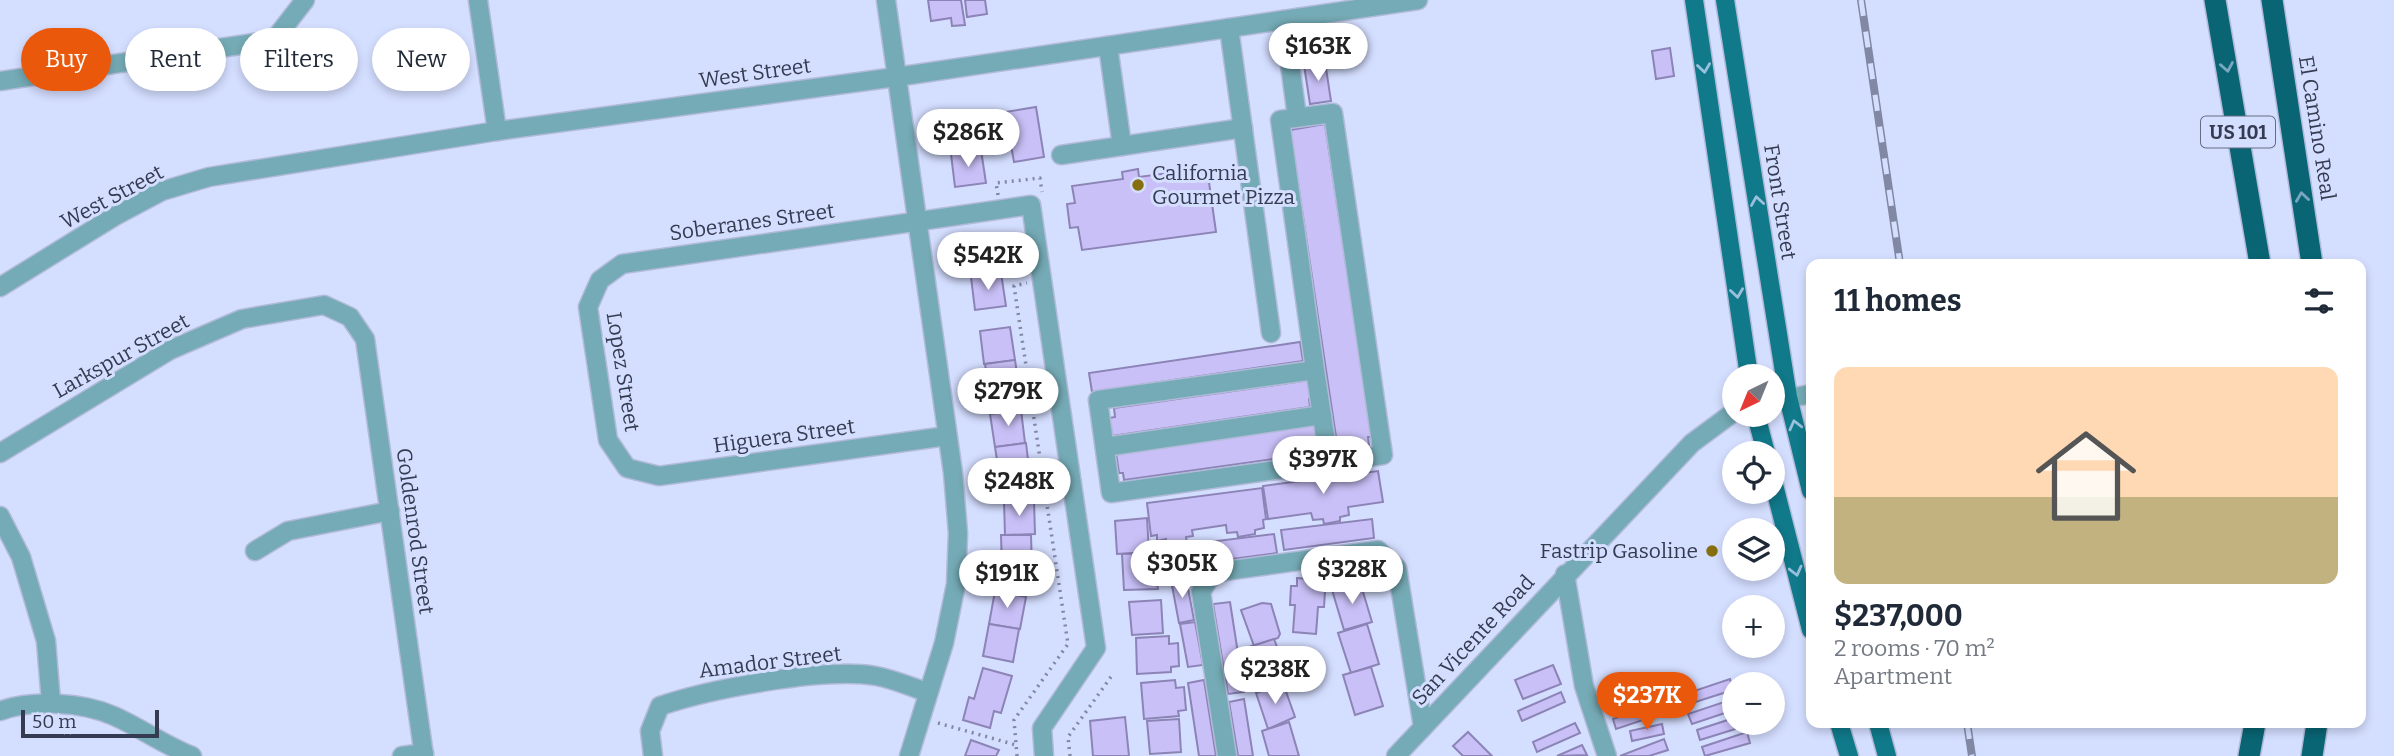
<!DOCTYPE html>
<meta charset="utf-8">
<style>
body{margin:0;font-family:Bitter,serif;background:#f6f6f7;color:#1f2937;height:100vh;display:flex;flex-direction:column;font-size:26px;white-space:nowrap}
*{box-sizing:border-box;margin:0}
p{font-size:23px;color:#747a83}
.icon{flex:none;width:38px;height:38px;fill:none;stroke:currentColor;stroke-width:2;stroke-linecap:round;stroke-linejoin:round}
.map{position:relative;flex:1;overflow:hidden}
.side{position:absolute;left:1806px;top:259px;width:560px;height:469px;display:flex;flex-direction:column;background:#fff;border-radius:14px;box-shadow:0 4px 10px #0003}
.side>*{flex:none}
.hud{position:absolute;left:21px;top:28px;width:665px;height:63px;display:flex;gap:14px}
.needle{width:46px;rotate:223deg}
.fabs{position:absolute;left:1722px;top:364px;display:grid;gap:14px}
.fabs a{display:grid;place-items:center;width:63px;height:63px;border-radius:50%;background:#fff;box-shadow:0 4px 10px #0003;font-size:35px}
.scale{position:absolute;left:21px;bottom:18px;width:138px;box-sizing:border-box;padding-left:7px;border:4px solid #353b51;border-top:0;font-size:19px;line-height:24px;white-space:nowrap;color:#353b51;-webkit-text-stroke:5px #d4deff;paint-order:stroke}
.price{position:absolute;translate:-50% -60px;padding:0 16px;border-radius:24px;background:#fff;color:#222;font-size:23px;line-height:46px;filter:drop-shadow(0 2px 4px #0008)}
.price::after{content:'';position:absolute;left:50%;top:42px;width:21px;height:16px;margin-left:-10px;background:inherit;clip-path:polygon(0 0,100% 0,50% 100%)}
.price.selected{background:#ea580c;color:#fff}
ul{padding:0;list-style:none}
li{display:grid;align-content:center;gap:14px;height:371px;padding:0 28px}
li span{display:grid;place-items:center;height:217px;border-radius:14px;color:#555}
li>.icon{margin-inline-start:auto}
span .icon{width:126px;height:126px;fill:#fffc;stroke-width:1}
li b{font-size:30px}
h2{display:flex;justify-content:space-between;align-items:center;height:84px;padding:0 28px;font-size:30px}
.tag{padding:0 24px;border-radius:32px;background:#fff;box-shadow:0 4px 10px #0003;font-size:24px;line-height:63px}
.tag.selected{background:#ea580c;color:#fff}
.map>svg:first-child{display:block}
.building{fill:#c9c0f7;stroke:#8c83b6;stroke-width:2}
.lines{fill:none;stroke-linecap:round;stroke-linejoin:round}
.minor-casing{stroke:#b1bad9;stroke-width:21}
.major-casing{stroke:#b1bad9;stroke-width:21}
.highway-casing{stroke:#b1bad9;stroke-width:24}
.path{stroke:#8088a3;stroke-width:3.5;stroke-dasharray:2 5;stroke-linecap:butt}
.minor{stroke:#75abb6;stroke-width:18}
.major{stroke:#10798a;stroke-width:18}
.highway{stroke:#096473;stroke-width:21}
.rail-casing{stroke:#8088a3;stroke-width:8}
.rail{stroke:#d4deff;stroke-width:5;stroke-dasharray:16;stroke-linecap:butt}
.oneway{stroke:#79a7c0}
.oneway2{stroke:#99c0dc}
.poi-dot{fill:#876e0e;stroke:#d4deff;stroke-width:2.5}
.labels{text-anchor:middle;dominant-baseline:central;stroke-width:6;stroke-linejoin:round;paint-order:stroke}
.shield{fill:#d4deff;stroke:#656c85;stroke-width:2}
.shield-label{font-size:19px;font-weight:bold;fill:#353b51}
.street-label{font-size:21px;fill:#353b51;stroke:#d4deff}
.poi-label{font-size:21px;fill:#353b51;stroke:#d4deff;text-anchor:start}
</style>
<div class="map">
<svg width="2394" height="756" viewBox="0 0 2394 756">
<rect width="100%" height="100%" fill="#d4deff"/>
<g class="building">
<polygon points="928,0 961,0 965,25 952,26 951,18 931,21"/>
<polygon points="965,0 985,0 987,14 967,17"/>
<polygon points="1670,48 1674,76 1656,79 1652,51"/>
<polygon points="1325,62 1331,101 1310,104 1304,65"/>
<polygon points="1036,107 1044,157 1014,162 1005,112"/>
<polygon points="980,116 985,149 954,153 950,120"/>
<polygon points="1325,124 1372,437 1368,437 1369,445 1338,450 1290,130"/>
<polygon points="981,150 986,183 955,187 951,154"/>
<polygon points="1207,168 1216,232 1082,250 1078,227 1070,228 1067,204 1075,203 1072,186 1123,179 1122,172 1138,169 1139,177"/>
<polygon points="1001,233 1007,272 976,276 970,237"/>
<polygon points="1001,273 1006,306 975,310 971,277"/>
<polygon points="1010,327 1015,360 984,364 980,331"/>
<polygon points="1300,342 1303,361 1092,392 1089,373"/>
<polygon points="1015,360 1020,393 990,397 985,364"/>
<polygon points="1310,380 1313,398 1309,399 1310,407 1112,436 1109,418 1115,417 1114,408"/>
<polygon points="1021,410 1025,443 995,447 990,414"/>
<polygon points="1317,424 1320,444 1316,444 1317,453 1124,480 1123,473 1119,473 1116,453"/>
<polygon points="1026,443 1030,476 1000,480 995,447"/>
<polygon points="1378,471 1383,502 1348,507 1349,515 1340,517 1340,521 1324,524 1323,519 1313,520 1311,513 1268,519 1263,486"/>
<polygon points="1262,488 1266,519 1263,520 1264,528 1255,530 1255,534 1238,537 1237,532 1227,533 1226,525 1192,530 1193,536 1186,537 1187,543 1167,546 1166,539 1157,541 1157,535 1151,536 1147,503"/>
<polygon points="1004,501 1034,501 1035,534 1005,535"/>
<polygon points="1147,518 1149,552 1117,554 1115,521"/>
<polygon points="1372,519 1374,538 1284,550 1281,530"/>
<polygon points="1274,534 1277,553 1186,565 1184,545"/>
<polygon points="1001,535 1031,535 1032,568 1002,569"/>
<polygon points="1155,553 1156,560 1164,560 1165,583 1157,583 1158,589 1124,590 1122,554"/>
<polygon points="1186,578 1194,620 1179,623 1171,580"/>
<polygon points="1297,578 1321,580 1320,591 1325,591 1324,607 1318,607 1316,634 1293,632 1295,605 1290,605 1291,586 1297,586"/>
<polygon points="1360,582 1372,622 1344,630 1332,590"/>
<polygon points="995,591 1026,597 1020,629 989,624"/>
<polygon points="1161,600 1163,633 1132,635 1129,602"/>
<polygon points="1230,602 1244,692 1228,694 1213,604"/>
<polygon points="1262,603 1271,604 1280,634 1278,638 1254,646 1241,610"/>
<polygon points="1195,622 1203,665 1188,667 1180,624"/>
<polygon points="989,624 1019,629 1013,662 983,656"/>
<polygon points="1367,624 1379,664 1351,673 1338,633"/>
<polygon points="1169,636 1169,644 1178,643 1179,666 1171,667 1171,672 1137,674 1136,638"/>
<polygon points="1274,639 1287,673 1261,684 1249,647"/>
<polygon points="1553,665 1561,684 1523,699 1515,680"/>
<polygon points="1371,667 1383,706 1355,715 1343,675"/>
<polygon points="983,668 1012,676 1001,713 994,711 990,728 963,720 969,697 974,699"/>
<polygon points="1730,679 1733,690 1689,704 1685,694"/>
<polygon points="1175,680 1176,688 1184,687 1186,710 1178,711 1179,716 1144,719 1141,683"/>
<polygon points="1204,680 1216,756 1199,756 1188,683"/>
<polygon points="1277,686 1284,686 1295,717 1268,729 1256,693"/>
<polygon points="1561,692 1565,702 1522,721 1518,711"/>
<polygon points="1244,699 1253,756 1238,756 1229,702"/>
<polygon points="1733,699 1734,710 1692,724 1688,714"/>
<polygon points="1657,704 1661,714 1616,729 1613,719"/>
<polygon points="1125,717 1129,756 1093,756 1090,721"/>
<polygon points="1734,718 1734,723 1744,723 1745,726 1700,740 1697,730"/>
<polygon points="1179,719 1181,752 1150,754 1147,721"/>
<polygon points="1289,722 1299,756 1269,756 1262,731"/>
<polygon points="1575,723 1580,733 1537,752 1533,742"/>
<polygon points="1662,724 1664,734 1632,741 1630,731"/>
<polygon points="1468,732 1492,756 1463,756 1453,746"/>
<polygon points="1747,732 1750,743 1705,756 1702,747"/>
<polygon points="1664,739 1668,750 1649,756 1620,756"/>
<polygon points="971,740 999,750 996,756 965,756"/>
<polygon points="1582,745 1587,755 1557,756"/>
</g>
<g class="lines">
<g class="minor-casing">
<g id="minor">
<polyline points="478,0 497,131"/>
<polyline points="886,0 953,473 958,533 956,584 944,643 909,756"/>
<polyline points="1284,20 1297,117"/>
<polyline points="1229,28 1271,333"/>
<polyline points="1108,46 1122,146"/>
<polyline points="0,81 274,40 305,0"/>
<polyline points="1061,155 1243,128"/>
<polyline points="0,287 115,216 162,191 209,177 497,131 896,77 1418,0"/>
<polyline points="1315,370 1280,120 1333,113 1383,455 1111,493 1098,400 1315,370 1329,462"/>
<polyline points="1773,401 1811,394"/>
<polyline points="947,436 659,476 627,468 608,440 588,307 600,280 622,264 1031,205 1096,648 1042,728 1044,756"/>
<polyline points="1105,447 1322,415"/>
<polyline points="0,453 170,350 242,319 324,305 350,317 365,339 424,756"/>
<polyline points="0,516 21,557 46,641 51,702"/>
<polyline points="255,551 288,531 390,511"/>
<polyline points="1565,574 1584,686 1607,756"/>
<path d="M0,711c31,-12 83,-9 114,5 27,12 50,29 78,40"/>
<polyline points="402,756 424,753"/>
<path d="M653,756l-3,-25 10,-25c49,-17 165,-39 216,-30 17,3 35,11 51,16"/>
<polyline points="1227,756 1201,592 1213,573 1218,572 1378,550 1397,568 1423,727"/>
<polyline points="1396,756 1692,443 1734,412"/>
</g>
</g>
<g class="major-casing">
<g id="major">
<polyline points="1694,0 1749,376"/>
<polyline points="1725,0 1788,397 1811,491"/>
<polyline points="1756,415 1766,453"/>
<polyline points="1773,481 1811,630"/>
<polyline points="1839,723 1849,756"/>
<polyline points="1878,723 1887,756"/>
</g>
</g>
<g class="highway-casing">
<g id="highway">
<polyline points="2215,0 2260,264"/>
<polyline points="2272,0 2312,264"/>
<polyline points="2249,756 2255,723"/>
<polyline points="2312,756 2317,723"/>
</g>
</g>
<g class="path">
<polyline points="998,195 996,183 1040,178 1042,192"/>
<polyline points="938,723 1016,745"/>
<polyline points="1017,756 1014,720 1068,644 1014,286 1027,283"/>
<polyline points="1070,756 1068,737 1113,674"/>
</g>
<use href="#minor" class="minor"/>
<use href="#major" class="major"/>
<use href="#highway" class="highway"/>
<g class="rail-casing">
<g id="rail">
<polyline points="1861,0 1900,264"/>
<polyline points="1967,723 1972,756"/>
</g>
</g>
<use href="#rail" class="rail"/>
</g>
<defs><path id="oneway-chevron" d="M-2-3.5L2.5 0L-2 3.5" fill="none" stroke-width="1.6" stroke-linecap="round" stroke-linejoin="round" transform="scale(1.75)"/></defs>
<g class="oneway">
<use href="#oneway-chevron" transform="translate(2227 67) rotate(80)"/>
<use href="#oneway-chevron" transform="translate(2302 197) rotate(-98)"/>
</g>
<g class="oneway2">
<use href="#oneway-chevron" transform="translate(1704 68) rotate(82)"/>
<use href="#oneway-chevron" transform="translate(1757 201) rotate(-99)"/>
<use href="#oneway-chevron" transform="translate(1737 293) rotate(82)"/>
<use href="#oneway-chevron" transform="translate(1795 425) rotate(-104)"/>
<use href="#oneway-chevron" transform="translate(1796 571) rotate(76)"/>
</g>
<g class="poi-dot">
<circle cx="1138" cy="185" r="7"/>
<circle cx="1712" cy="551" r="7"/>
</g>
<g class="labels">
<rect class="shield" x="2201" y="116.5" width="74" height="31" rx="5"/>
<g class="shield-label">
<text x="2238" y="132">US 101</text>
</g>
<g class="street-label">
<text transform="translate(755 73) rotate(-8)">West Street</text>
<text transform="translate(2317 128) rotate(81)">El Camino Real</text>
<text transform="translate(112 197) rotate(-28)">West Street</text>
<text transform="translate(1780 202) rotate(81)">Front Street</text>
<text transform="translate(752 222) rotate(-8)">Soberanes Street</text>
<text transform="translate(121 356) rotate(-29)">Larkspur Street</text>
<text transform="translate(623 372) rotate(81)">Lopez Street</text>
<text transform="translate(784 436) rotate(-8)">Higuera Street</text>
<text transform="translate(415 531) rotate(82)">Goldenrod Street</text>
<text transform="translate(1473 640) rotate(-47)">San Vicente Road</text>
<text transform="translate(770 662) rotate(-7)">Amador Street</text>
</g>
<g class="poi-label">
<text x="1152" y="173">California<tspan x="1152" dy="24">Gourmet Pizza</tspan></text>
<text x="1698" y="551" text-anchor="end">Fastrip Gasoline</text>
</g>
</g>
</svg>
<div class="fabs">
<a><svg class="needle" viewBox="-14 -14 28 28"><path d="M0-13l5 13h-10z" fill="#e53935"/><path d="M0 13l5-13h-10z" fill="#747a83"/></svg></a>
<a><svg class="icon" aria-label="locate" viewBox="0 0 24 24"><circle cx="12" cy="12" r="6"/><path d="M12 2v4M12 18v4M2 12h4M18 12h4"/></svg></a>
<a><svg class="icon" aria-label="layers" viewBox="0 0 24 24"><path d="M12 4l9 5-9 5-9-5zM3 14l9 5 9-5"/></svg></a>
<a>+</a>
<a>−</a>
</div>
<div class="scale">50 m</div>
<b class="price" style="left:1318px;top:83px">$163K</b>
<b class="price" style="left:968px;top:169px">$286K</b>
<b class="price" style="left:988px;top:292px">$542K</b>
<b class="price" style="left:1008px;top:428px">$279K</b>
<b class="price" style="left:1323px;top:496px">$397K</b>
<b class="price" style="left:1019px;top:518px">$248K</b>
<b class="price" style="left:1182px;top:600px">$305K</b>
<b class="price" style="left:1352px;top:606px">$328K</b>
<b class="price" style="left:1007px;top:610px">$191K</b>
<b class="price" style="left:1275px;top:706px">$238K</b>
<b class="price selected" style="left:1647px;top:732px">$237K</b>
<div class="hud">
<a class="tag selected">Buy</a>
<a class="tag">Rent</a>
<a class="tag">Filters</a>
<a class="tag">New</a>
</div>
<section class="side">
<h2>11 homes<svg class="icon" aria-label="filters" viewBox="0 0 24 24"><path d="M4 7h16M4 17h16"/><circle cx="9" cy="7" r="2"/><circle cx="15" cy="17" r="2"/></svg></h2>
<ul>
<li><span style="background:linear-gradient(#ffd9b3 60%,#c2b280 0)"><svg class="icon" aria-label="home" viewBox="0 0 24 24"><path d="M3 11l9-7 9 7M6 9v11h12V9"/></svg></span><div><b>$237,000</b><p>2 rooms · 70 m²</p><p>Apartment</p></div></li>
</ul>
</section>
</div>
